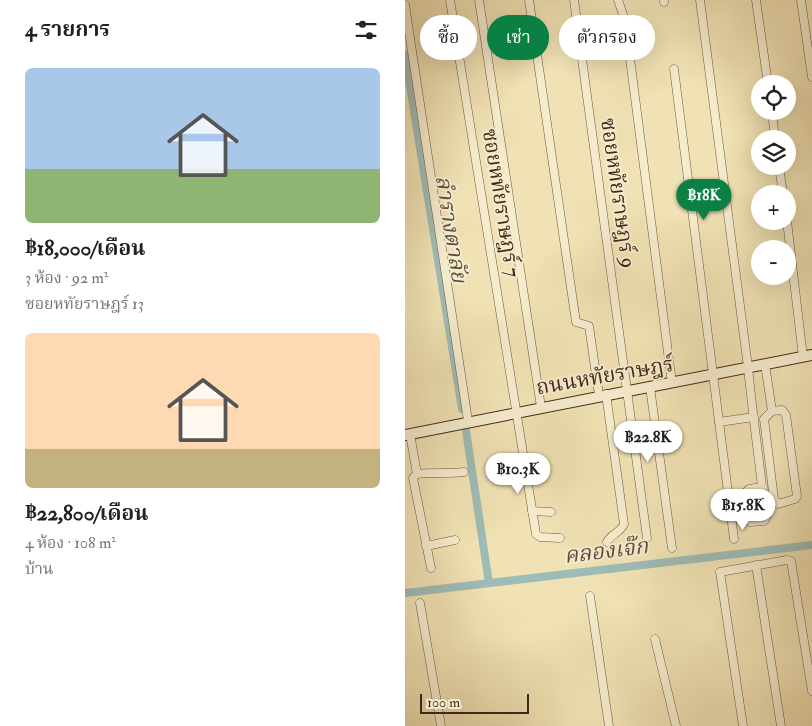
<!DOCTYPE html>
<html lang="th">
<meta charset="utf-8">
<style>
body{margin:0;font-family:"IM FELL Double Pica","Noto Serif Thai",serif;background:#f6f6f6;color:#202124;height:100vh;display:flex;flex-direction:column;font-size:19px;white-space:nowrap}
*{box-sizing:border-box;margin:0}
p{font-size:16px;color:#757577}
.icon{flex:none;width:28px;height:28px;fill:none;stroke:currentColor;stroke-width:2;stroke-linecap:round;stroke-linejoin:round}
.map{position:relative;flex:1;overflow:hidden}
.side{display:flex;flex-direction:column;background:#fff;width:405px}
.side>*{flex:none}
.hud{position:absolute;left:15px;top:15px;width:316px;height:45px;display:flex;gap:10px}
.controls{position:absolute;left:346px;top:75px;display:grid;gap:10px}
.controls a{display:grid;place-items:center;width:45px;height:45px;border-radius:50%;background:#fff;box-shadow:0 5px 20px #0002;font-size:25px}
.scale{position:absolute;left:15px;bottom:12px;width:109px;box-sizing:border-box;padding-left:5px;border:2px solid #432817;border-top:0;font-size:14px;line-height:18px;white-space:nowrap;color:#432817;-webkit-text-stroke:4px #f5ecce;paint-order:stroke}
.price{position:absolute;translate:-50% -42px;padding:0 11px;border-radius:18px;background:#fff;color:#222;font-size:16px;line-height:32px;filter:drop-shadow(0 1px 2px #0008)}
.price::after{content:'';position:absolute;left:50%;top:30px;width:15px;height:11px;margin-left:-8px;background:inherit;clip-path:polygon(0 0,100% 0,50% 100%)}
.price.selected{background:#0b8043;color:#fff}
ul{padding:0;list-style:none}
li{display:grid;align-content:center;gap:10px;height:265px;padding:0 25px}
li span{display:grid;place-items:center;height:155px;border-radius:8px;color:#555}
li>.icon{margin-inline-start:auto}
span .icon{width:90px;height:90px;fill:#fffc;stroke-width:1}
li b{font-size:21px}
h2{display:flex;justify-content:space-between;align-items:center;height:60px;padding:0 25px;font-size:21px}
.pill{padding:0 18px;border-radius:22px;background:#fff;box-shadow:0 5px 20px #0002;font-size:18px;line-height:45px}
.pill.selected{background:#0b8043;color:#fff}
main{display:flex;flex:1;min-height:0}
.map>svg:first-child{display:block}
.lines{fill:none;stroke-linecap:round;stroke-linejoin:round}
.canal{stroke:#9ebcb7;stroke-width:8}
.minor-casing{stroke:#6e563e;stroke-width:9}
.secondary-casing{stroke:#432817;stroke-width:12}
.minor{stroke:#f5ecce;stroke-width:8}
.secondary{stroke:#f5ecce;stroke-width:10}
.labels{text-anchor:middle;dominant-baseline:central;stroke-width:4;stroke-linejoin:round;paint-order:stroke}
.street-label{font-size:21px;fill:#432817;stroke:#f5ecce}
.water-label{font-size:22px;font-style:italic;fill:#5a4d3f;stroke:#f5ecce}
</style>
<main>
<section class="side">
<h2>4 รายการ<svg class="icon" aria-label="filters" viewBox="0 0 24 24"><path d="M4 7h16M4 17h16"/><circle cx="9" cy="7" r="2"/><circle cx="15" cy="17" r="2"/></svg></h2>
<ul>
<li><span style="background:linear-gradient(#a9c7e8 65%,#8fb573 0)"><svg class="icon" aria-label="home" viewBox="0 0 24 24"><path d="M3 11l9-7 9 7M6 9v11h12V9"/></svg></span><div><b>฿18,000/เดือน</b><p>3 ห้อง · 92 m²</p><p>ซอยหทัยราษฎร์ 13</p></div></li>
<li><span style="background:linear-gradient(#ffd9b3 75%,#c2b280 0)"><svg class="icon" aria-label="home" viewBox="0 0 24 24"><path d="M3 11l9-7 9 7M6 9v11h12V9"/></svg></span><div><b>฿22,800/เดือน</b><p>4 ห้อง · 108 m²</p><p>บ้าน</p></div></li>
</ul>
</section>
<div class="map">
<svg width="407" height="726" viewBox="0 0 407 726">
<rect width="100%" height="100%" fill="#f0e2b4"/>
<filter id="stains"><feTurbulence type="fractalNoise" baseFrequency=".004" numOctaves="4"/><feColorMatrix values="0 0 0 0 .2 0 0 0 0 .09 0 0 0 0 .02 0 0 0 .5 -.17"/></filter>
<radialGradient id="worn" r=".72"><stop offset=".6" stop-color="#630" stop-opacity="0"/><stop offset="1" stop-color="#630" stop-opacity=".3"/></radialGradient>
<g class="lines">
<g class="canal">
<polyline points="0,55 57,409"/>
<polyline points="61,431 84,583"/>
<polyline points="0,593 407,545"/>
</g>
<g class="minor-casing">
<g id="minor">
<polyline points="45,0 131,534 135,537 155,538"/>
<polyline points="74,0 136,407"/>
<polyline points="124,0 171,322 184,326 194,395"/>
<polyline points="169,0 242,538"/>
<polyline points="213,0 220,20 267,383"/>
<polyline points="259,0 259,2"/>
<path d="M295,0l48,367c5,51 12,101 18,151l-2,3 -14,1 -5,-29 4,-4 14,-2"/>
<polyline points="351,0 363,84"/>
<polyline points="396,0 407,77"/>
<polyline points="0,5 63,421"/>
<polyline points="269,69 329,539"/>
<polyline points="367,111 370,139"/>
<polyline points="374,166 378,194"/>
<polyline points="382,221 398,357"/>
<polyline points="360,364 367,411"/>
<polyline points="245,387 267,548"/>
<path d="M201,394l18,130c-4,9 -13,10 -17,18"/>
<polygon points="377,410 381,415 392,496 390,499 373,504 369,499 359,419 367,411"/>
<polyline points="314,422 349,417"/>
<polyline points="5,434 12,474 8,478 26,568"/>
<path d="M12,474c16,-2 30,0 47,-2"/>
<polyline points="127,511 146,512"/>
<polyline points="21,546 50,540"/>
<polyline points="351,565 376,726"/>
<polyline points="185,596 204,726"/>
<polyline points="15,603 36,726"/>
<polyline points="250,639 271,726"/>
<polyline points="338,726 315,572 382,560 386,561 407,691"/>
</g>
</g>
<g class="secondary-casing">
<polyline id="secondary" points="0,435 407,355"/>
</g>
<use href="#minor" class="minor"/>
<use href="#secondary" class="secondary"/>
</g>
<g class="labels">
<g class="street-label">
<text transform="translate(213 193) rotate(82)">ซอยหทัยราษฎร์ 9</text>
<text transform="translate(96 203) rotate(81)">ซอยหทัยราษฎร์ 7</text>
<text transform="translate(200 376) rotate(-10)">ถนนหทัยราษฎร์</text>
</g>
<g class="water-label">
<text transform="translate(46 229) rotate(81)">ลำรางตาลัย</text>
<text transform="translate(201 551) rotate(-7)">คลองเจ๊ก</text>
</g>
</g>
<rect width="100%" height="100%" filter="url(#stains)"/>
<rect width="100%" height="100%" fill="url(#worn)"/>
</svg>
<div class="controls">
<a><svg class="icon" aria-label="locate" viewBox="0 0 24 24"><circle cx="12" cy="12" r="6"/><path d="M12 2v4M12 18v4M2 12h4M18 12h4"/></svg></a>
<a><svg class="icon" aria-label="layers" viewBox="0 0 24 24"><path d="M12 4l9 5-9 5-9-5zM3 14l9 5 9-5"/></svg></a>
<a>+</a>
<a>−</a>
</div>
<div class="scale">100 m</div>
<b class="price selected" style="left:299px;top:221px">฿18K</b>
<b class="price" style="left:243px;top:463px">฿22.8K</b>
<b class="price" style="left:113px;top:495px">฿10.3K</b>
<b class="price" style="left:338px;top:531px">฿15.8K</b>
<div class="hud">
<a class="pill">ซื้อ</a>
<a class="pill selected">เช่า</a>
<a class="pill">ตัวกรอง</a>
</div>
</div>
</main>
